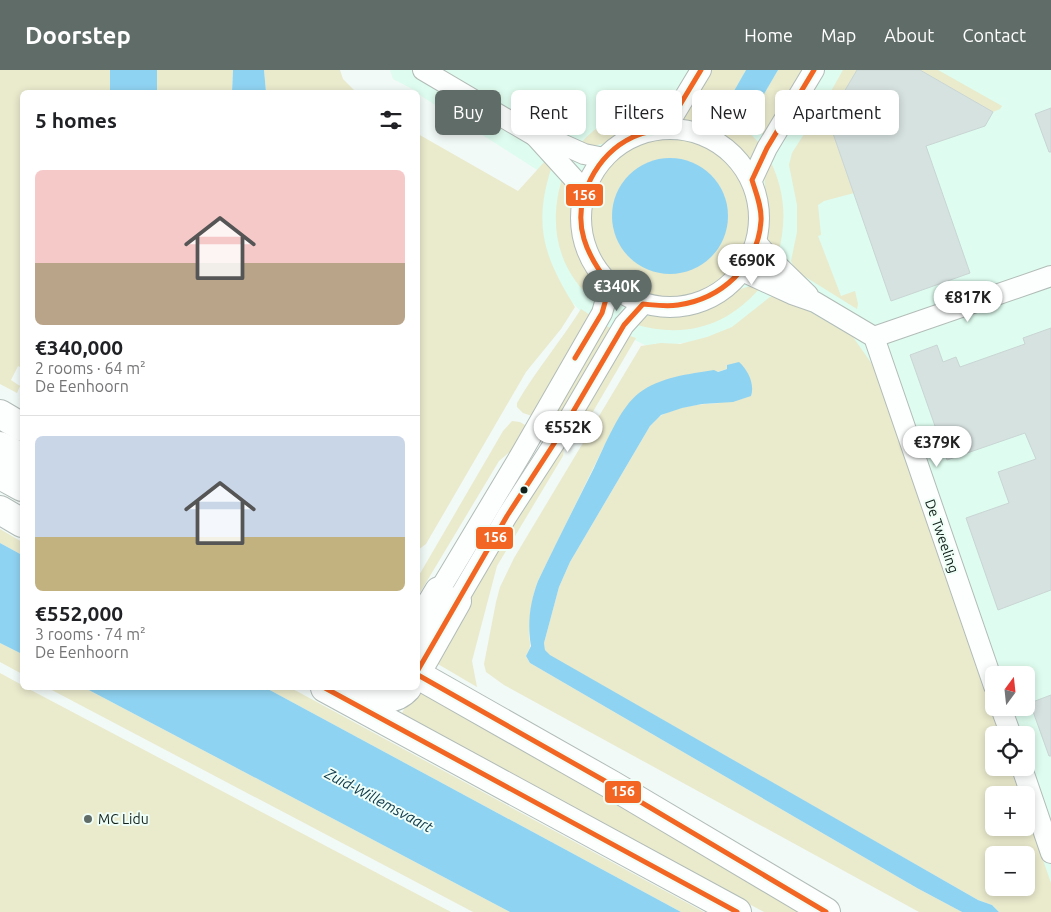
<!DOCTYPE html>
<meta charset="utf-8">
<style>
body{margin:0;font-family:Ubuntu,sans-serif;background:#f2f2f2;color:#202124;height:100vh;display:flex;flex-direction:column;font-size:19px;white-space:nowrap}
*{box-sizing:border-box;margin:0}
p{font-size:16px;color:#757577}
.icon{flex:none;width:28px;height:28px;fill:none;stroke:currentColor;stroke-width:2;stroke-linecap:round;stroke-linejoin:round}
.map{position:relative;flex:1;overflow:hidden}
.panel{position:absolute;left:20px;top:20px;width:400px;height:600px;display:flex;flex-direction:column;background:#fff;border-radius:8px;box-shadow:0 2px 8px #0003}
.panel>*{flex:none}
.hud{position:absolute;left:435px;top:20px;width:475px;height:45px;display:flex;gap:10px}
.needle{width:32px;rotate:15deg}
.controls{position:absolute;left:985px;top:596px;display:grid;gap:10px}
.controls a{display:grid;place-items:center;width:50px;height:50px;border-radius:8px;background:#fff;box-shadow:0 2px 8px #0003;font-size:25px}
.price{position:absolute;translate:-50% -42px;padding:0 11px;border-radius:18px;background:#fff;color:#222;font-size:16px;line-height:32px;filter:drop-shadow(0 1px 2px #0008)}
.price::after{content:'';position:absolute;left:50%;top:30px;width:15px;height:11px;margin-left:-8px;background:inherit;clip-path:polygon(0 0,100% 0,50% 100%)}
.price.active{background:#606c67;color:#fff}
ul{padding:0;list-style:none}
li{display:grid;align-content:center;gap:10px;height:265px;padding:0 15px}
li+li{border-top:1px solid #e0e0e0}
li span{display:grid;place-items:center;height:155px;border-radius:8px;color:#555}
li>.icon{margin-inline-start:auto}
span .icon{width:90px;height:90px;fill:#fffc;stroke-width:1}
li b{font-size:21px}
h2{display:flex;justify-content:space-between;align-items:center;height:60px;padding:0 15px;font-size:21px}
.chip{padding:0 18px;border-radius:8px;background:#fff;box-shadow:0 2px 8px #0003;font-size:18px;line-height:45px}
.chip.active{background:#606c67;color:#fff}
header{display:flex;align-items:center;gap:30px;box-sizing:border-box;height:70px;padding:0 25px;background:#606c67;color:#fff}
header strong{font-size:24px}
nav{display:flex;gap:28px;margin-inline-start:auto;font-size:18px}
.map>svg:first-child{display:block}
.built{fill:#defcef;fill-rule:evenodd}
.green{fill:#eaeacd;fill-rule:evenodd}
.water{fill:#8fd3f2}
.building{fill:#d6e2e0;stroke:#c9d5d4}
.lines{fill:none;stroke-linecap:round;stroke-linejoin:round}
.street-casing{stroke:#b1bcb7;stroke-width:22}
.highway-casing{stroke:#b1bcb7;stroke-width:30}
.street{stroke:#fdfefe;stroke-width:20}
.highway{stroke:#fdfefe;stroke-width:28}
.bus-1-casing{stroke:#effef7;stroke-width:9}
.bus-1{stroke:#f26522;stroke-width:5}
.bus-dot{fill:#11201a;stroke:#effef7;stroke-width:2}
.poi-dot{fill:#606c67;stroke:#effef7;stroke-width:2}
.labels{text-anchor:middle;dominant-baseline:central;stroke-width:4;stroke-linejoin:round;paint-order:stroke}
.street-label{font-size:14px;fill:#11201a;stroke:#effef7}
.poi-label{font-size:14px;fill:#11201a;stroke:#effef7;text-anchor:start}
.water-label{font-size:15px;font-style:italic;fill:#093447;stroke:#effef7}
.line-badge{stroke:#effef7;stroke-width:2}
.badge-label{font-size:14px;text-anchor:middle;font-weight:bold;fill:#fff}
</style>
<header>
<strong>Doorstep</strong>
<nav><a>Home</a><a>Map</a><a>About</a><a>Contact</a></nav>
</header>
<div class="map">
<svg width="1051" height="842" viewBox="0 0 1051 842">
<rect width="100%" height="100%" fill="#f2faf7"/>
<path class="built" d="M390,0h661v835l-25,-77v-33l-26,-27h26v-33h-32l-195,-406 -150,18 -64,-31 -32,-34 -17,-59 6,-50 -124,-79v-2l-25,-13zM994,605h32v33h-32z"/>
<g class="green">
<polygon points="0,0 110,0 110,22 22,22 22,298 18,296 11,310 20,316 17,323 0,314"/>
<polygon points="157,0 233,0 232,22 157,22"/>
<polygon points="264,0 340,0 343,9 356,22 266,22"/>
<polygon points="707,0 746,0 726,35 710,27 692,23"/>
<polygon points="778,0 808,0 767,69 749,50"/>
<polygon points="843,0 857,0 831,45 821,39"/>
<polygon points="920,0 938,0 1002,36 1000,39 993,42"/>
<path d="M661,31h14l-16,17 -29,10 -24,15 -18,4 -9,-2c23,-25 48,-40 82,-44z"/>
<path d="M687,32c31,7 54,20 75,44l-11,17c-18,-26 -42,-39 -73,-44z"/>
<polygon points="813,50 832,60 854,123 824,131 818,135 821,165 818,166 841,226 855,221 858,234 857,239 796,201 791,191 797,162 797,135 789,95 792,83"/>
<path d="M418,64l100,57 28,-31 5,9c-18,57 -7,88 24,138l-14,22 -35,43 -100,172 -8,6z"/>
<path d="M670,65c107,8 107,149 10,161 -21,3 -43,-3 -60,-16 -21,-16 -33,-44 -31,-70 4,-45 38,-71 81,-75zM712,106l7,9 6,13 -84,68 -11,-8 -8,-11z"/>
<path d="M769,88c17,35 18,63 8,101l-8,-13 -3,-12 1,-24 -3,-36z"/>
<path d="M564,103c15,22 7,43 13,68 6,22 23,38 20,62 -41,-32 -50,-82 -33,-130z"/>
<path d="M751,216l9,2c-34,39 -76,51 -126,36 18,-16 41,-9 63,-15 20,-5 34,-19 54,-23z"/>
<path d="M783,226l70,41 21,30 126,368h-6v33h17l10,27h-27v33h32v-17l25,72v29h-52l-7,-7 -14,-5 -429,-245 -4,-5 -1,-7 15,-56 11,-25 80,-136c4,-4 8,-9 12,-11 17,-9 39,-11 58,-12l7,-34 -10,3 -105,58 -74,151c-6,16 -8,31 -9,48 -1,14 5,13 -3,27l4,7 387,225 45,24h-43l-415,-227 -18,-13 -2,-8 12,-62 4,-15 14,-29 127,-212 20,-3 19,1 27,-7 25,-10 38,-30zM994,785h32v33h-32z"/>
<path d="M581,239l12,8 -61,99 -9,-3 -6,-6v-4c19,-33 44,-62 64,-94z"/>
<polygon points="603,254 616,261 555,361 544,354"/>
<polygon points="624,264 636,268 577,369 574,370 569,370 566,366"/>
<polygon points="512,351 520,352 530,358 517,376 499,391 418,526 418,507 503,361"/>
<polygon points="559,374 564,378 563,386 497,496 472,591 477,617 431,590"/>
<polygon points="0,459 22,472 22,485 0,473"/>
<polygon points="0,573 22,584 22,604 0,592"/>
<polygon points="0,603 22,615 22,618 27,618 451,842 0,842"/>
<polygon points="48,618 85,618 510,842 473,842"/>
<polygon points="266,618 291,618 704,842 681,842"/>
<polygon points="415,618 567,701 803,842 764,842 592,750 401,645"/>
</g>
<g class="water">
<rect x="110" y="0" width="47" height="22"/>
<polygon points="233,0 264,0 266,22 232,22"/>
<polygon points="746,0 778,0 749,50 726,35"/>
<circle cx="670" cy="146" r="58"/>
<path d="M739,292c9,8 16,22 12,34l-18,6 -31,2 -20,4 -21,7 -11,11 -80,136 -11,25 -15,56 1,7 5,5 428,245 14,5 7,7h-37l-45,-24 -387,-225 -4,-7 5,-10c-4,-22 -1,-44 7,-65 18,-38 37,-75 56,-113 10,-21 26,-61 45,-75 21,-16 50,-19 75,-23l4,2 9,-3v-4z"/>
<polygon points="0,473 22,485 22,584 0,573"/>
<polygon points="85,618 266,618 681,842 510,842"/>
</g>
<g class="building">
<polygon points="857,0 920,0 993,42 985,56 926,76 970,203 891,231 828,49"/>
<polygon points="1051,38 1051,82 1049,82 1035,44"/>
<polygon points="1051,258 1051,520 998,540 966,448 1009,433 998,402 1036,389 1025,363 947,390 910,285 937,275 943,292 956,287 960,297 1025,274 1023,268"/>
<polygon points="1051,625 1051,686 1049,686 1030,633"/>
</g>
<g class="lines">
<g class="street-casing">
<g id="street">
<polyline points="423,0 535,66 555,71 584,84 604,88"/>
<polyline points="666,58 701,0"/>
<circle cx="670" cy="148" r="89"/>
<polyline points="535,66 585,121"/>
<polyline points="752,110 767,78 814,0"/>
<polyline points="757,173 768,186 808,225"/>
<polyline points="742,201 792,224 815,232 874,267 994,616"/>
<polyline points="874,267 1051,206"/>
<polyline points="439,521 521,384 602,243 610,215"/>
<polyline points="457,531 507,446 557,369 624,255 643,234"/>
<polyline points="1001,638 1011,665"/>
<polyline points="1022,698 1051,783"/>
</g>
</g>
<g class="highway-casing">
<g id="highway">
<polyline points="0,344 22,357"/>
<polyline points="0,376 22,388"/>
<polyline points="0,405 22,417"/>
<polyline points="0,440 22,453"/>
<polyline points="418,556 439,521"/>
<polyline points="418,600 457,531"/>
<polyline points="418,605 612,715 826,842"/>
<polyline points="325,618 737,842"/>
<path d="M348,625c20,2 44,10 59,-7"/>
</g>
</g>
<use href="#street" class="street"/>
<use href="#highway" class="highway"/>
<g class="bus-1-casing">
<g id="bus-1">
<path d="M575,288l27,-45 8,-28c-11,-14 -21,-29 -26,-46 -12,-40 13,-85 49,-102 10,-5 22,-6 33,-9l35,-58"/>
<path d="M418,600l89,-154 50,-77 67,-114 19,-21c11,1 23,3 35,1 43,-6 80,-39 83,-84 1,-14 -5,-28 -9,-41l15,-32 47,-78"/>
<polyline points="418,605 612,715 826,842"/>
<polyline points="325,618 737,842"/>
</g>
</g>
<use href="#bus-1" class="bus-1"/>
</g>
<circle class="bus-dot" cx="524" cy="420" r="4.5"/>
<circle class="poi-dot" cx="88" cy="749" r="5"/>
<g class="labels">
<g class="street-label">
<text transform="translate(942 466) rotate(71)">De Tweeling</text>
</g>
<g class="poi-label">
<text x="98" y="749">MC Lidu</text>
</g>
<g class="water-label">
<text transform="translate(379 730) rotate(28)">Zuid-Willemsvaart</text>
</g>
</g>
<g class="line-badge">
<rect x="565" y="113" width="39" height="24" rx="5" fill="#f26522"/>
<rect x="475" y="456" width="39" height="24" rx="5" fill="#f26522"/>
<rect x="604" y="710" width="38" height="24" rx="5" fill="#f26522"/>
</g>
<g class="badge-label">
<text x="584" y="130">156</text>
<text x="495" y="472">156</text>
<text x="623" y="726">156</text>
</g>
</svg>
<div class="controls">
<a><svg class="needle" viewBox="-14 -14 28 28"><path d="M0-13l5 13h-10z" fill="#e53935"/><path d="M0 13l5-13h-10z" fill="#757577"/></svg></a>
<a><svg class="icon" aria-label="locate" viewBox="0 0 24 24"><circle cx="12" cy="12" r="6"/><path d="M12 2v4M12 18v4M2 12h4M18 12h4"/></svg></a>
<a>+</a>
<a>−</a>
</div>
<b class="price" style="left:752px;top:216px">€690K</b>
<b class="price active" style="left:617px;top:242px">€340K</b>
<b class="price" style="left:968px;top:253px">€817K</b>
<b class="price" style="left:568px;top:383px">€552K</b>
<b class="price" style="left:937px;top:398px">€379K</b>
<div class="hud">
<a class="chip active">Buy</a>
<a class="chip">Rent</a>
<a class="chip">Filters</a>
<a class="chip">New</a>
<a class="chip">Apartment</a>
</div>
<section class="panel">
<h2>5 homes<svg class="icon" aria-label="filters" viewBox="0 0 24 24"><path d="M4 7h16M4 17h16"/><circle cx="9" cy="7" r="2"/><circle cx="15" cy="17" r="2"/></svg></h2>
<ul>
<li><span style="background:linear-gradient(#f6c9c9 60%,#b9a48a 0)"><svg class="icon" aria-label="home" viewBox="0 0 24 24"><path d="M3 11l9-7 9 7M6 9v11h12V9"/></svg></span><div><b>€340,000</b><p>2 rooms · 64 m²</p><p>De Eenhoorn</p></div></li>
<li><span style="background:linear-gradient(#c9d6e8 65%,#c2b280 0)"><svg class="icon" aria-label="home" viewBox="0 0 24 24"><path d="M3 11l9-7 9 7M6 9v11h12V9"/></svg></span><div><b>€552,000</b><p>3 rooms · 74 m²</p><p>De Eenhoorn</p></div></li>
</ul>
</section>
</div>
